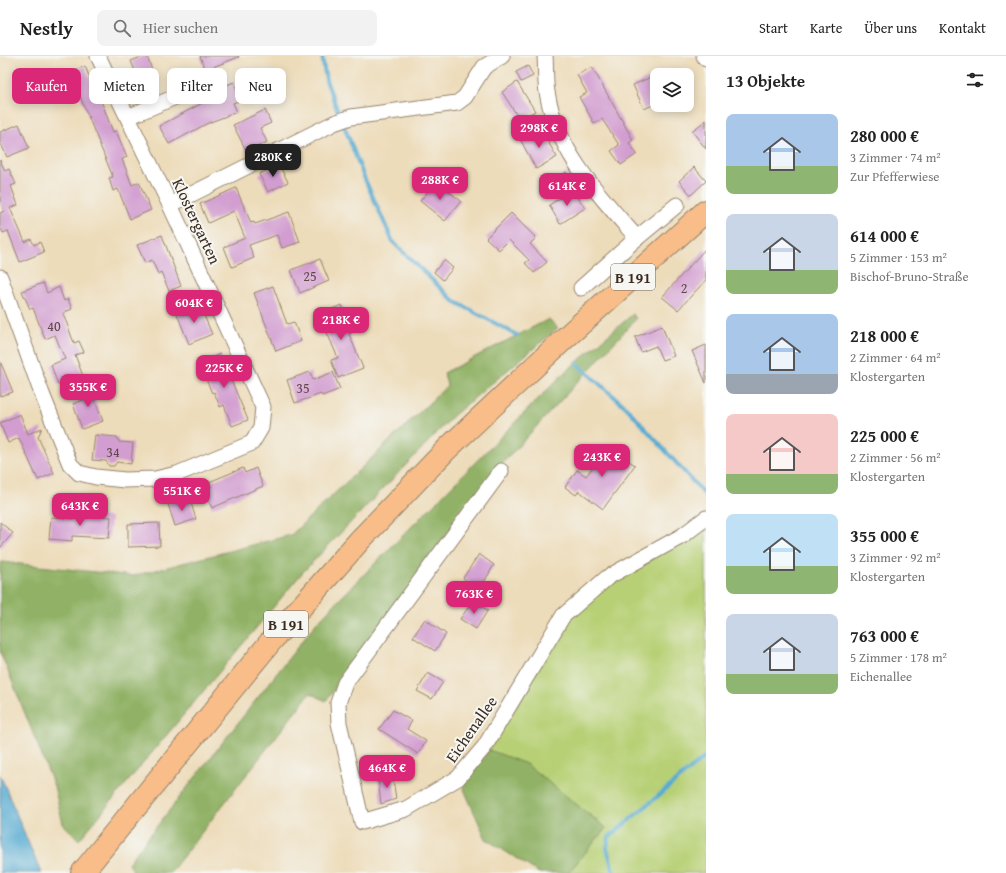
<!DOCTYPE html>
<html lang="de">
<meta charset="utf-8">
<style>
body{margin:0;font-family:"Gentium Book Plus",serif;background:#f2f2f2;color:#222;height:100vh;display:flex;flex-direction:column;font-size:15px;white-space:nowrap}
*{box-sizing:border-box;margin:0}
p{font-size:13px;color:#767676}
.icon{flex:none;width:22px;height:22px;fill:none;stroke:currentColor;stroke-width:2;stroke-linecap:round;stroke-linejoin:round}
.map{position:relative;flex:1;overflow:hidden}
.details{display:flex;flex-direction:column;background:#fff;width:300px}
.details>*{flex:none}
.guide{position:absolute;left:12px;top:12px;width:380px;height:36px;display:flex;gap:8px}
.tools{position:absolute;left:650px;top:12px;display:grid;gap:8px}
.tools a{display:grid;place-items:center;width:44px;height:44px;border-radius:8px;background:#fff;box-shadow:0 2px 10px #0003;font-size:20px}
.price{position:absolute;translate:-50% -34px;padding:0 9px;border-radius:8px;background:#db2777;color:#fff;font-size:13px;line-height:26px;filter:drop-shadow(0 1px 2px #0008)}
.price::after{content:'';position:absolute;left:50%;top:24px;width:12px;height:9px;margin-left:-6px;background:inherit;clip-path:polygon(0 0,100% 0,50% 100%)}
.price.current{background:#222;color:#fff}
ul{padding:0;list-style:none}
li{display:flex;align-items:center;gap:12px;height:100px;padding:0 20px}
li span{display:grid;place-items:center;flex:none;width:112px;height:80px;border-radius:8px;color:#555}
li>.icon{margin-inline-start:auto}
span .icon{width:48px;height:48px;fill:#fffc;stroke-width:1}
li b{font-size:17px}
h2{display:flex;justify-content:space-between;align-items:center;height:48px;padding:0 20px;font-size:17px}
.pill{padding:0 14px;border-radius:8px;background:#fff;box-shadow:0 2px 10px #0003;font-size:14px;line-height:36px}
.pill.current{background:#db2777;color:#fff}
header{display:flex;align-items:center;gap:24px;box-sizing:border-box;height:56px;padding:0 20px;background:#fff;border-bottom:1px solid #e0e0e0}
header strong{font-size:19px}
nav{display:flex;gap:22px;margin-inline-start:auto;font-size:14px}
.search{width:280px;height:36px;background:#f2f2f2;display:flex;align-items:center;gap:10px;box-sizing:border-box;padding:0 14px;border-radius:8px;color:#767676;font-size:15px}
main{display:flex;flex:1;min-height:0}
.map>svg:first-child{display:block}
.green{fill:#b7d075;stroke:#797d4a}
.forest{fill:#91b266;stroke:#666e42}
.water{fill:#56abd2;stroke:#486a78}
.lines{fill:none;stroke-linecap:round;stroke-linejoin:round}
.stream{stroke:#56abd2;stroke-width:4}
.building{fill:#d29dd0}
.minor-casing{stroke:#94836c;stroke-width:17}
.primary-casing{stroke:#94836c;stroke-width:24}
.minor{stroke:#fff;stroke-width:15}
.primary{stroke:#f8bd88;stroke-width:22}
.labels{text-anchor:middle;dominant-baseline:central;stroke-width:4;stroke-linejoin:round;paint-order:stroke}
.number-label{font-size:14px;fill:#61474a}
.shield{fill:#f6f6f2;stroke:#73675e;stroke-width:1}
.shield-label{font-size:15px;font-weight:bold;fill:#3b2a1e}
.street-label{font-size:16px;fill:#3b2a1e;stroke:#f6f6f2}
</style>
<header>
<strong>Nestly</strong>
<div class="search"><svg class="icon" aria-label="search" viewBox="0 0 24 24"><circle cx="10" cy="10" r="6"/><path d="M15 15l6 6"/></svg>Hier suchen</div>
<nav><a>Start</a><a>Karte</a><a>Über uns</a><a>Kontakt</a></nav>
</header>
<main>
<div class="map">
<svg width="706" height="817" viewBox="0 0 706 817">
<rect width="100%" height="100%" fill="#f6f6f2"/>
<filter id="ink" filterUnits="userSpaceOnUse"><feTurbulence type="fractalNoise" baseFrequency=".025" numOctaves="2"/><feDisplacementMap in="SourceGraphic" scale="8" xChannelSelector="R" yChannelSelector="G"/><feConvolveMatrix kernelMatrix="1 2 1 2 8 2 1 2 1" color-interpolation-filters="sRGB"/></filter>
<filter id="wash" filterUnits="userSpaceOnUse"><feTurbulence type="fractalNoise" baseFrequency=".012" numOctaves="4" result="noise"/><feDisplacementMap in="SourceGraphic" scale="16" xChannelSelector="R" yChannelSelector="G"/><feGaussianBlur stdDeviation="0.9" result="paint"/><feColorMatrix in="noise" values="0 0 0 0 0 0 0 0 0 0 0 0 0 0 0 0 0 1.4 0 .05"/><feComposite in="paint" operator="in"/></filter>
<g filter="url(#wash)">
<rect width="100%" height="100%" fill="#eddcba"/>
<polygon class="green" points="706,470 706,817 568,817 606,772 489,694 568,563 613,524"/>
<g class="forest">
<polygon points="633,258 636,263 499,411 326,645 310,637 170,817 131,817 133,814 128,807 318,565 564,317"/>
<polygon points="549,263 558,272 455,358 302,517 79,784 63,768 54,730 0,595 0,508 2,506 133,520 291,479 447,330 444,317"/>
<polygon points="489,694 526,708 606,772 568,817 539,817 486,783 463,731"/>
</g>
<polygon class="water" points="0,719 5,730 41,817 0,817"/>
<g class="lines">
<g class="stream">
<polyline points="322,0 326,24 340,61"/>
<polyline points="343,67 363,119 393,186 454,245 517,279"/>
<polyline points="577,308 626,351 706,440"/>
<polyline points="614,817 607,792 609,781 706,700"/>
</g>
</g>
<g id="blocks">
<g class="building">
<polygon points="144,0 147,0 157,28 137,35 130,16 135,15 131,5"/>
<polygon points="200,0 239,0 239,1 205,14"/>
<polygon points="85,10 98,43 100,42 113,76 116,75 127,101 122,103 132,129 139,126 151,154 130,163 118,133 113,135 109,122 113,121 70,16"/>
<polygon points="528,10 533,20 521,26 516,16"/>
<polygon points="592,11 633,84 629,87 637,98 621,109 611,95 619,89 602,63 594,67 579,41 587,37 577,19"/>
<polygon points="651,21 657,33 657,47 644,53 633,29"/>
<polygon points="234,26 241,44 233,47 237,56 208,67 169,88 159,70 210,43 207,37"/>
<polygon points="517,26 535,55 520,64 502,36"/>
<polygon points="265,54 271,67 260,72 267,86 247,96 233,69"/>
<polygon points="706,64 706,93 692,75"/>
<polygon points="19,68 29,92 7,101 0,86 0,76"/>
<polygon points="541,74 557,101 536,113 521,85"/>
<polygon points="0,104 5,115 9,113 16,128 11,130 18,149 10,152 25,186 31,183 34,189 40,186 44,196 20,206 8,175 3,177 0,171 0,157 4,155 0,146"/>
<polygon points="279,109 288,126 268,136 259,118"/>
<polygon points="694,111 706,125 691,139 679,125"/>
<polygon points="566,116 573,125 564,133 556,124"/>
<polygon points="436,125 461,145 445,165 420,145"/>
<polygon points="236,132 251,167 254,166 255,168 289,156 300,186 282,192 277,179 249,189 254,202 232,211 224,191 245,182 234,155 208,167 200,148"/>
<polygon points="573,134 585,152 560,168 549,149"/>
<polygon points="511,157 536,182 530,188 547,206 534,217 525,207 529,204 509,184 499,194 486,182"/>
<polygon points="162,179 181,230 169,235 161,216 158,218 152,204 145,207 137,189"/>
<polygon points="706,192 706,224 678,254 662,241"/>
<polygon points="320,203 329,225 300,237 291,214"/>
<polygon points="444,204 453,212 443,224 434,216"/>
<polygon points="43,227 47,237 59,231 64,245 68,243 72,253 63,257 74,287 79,285 84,296 75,299 83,320 58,329 51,309 65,303 55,279 45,283 33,252 30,253 22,235"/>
<polygon points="273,230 287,268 294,266 301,285 276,295 254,237"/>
<polygon points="199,248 212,278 189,288 177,258"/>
<polygon points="342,249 353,276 349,278 363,312 338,322 331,304 338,302 319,258"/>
<polygon points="662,270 674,300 662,304 656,290 641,296 635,281"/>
<polygon points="706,289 706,327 692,295"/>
<polygon points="220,298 248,364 232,370 224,349 220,351 214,336 212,337 199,307"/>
<polygon points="0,305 13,336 0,340"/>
<polygon points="310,316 313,324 333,316 340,333 322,340 321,338 295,347 287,324"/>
<polygon points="95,328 98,338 93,340 103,365 82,373 73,348 83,344 79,334"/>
<polygon points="20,358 28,378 42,372 38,381 54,417 38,424 19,382 8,387 0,367"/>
<polygon points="95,379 117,381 119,386 133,387 131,408 117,406 114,410 109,410 106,405 92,404"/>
<polygon points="608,391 635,409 603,453 579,435 576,439 565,431 577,414 586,420"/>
<polygon points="243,412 245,417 256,412 263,430 212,452 204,434 211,431 209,426"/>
<polygon points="189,441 196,463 175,470 168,448"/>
<polygon points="75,458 111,461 109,482 72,480 72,485 49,483 51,461 75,463"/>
<polygon points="0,466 13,477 0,492"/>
<polygon points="159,467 160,490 128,491 128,468"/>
<polygon points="479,498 494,509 480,533 463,522"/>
<polygon points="472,546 488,554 476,573 460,563"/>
<polygon points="425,563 446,578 435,595 413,581"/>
<polygon points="428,617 443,626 432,643 417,635"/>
<polygon points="393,654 412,665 407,673 426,685 418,698 379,673"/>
<polygon points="392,717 396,743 381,748 378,723"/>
</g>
</g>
</g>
<g filter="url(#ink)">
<use href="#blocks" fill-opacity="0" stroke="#94836c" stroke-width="1"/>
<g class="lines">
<g class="minor-casing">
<g id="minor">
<path d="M545,0c1,12 0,25 2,36 10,60 51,102 90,146l-56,50"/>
<polyline points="704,0 706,3"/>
<polyline points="128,61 187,36"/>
<polyline points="170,149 334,67 351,61 457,47 465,41 484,11 502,0"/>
<polyline points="637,182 677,149"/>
<polyline points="0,221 42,338 70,408 79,417 96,421 125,424 155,423 177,418 252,387 261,372 263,351 170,149 98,0"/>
<polyline points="501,415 345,627 338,647 339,667 362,766 406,753 458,722 485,690 563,560 608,521 682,480 706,462"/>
</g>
</g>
<g class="primary-casing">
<polyline id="primary" points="82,817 272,584 359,485 447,393 564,283 706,155"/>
</g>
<use href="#minor" class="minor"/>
<use href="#primary" class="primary"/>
</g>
</g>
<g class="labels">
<g class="number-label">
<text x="310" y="220">25</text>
<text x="684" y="232">2</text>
<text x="54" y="270">40</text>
<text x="303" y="332">35</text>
<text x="113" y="396">34</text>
</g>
<g class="shield">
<rect x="611" y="208" width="44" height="26" rx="3"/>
<rect x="264" y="555" width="44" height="26" rx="3"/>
</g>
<g class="shield-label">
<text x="633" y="221">B 191</text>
<text x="286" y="568">B 191</text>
</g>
<g class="street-label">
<text transform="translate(197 165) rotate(65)">Klostergarten</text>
<text transform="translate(471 673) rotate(-55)">Eichenallee</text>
</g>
</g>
</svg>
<div class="tools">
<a><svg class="icon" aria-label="layers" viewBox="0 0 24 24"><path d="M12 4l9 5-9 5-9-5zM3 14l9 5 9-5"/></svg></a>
</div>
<b class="price" style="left:539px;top:93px">298K €</b>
<b class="price current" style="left:273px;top:122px">280K €</b>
<b class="price" style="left:440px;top:145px">288K €</b>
<b class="price" style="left:567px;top:151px">614K €</b>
<b class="price" style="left:194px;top:268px">604K €</b>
<b class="price" style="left:341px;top:285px">218K €</b>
<b class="price" style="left:224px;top:333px">225K €</b>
<b class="price" style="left:88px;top:352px">355K €</b>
<b class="price" style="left:602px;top:422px">243K €</b>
<b class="price" style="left:182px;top:456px">551K €</b>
<b class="price" style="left:80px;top:471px">643K €</b>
<b class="price" style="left:474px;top:559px">763K €</b>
<b class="price" style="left:387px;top:733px">464K €</b>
<div class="guide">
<a class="pill current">Kaufen</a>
<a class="pill">Mieten</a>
<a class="pill">Filter</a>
<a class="pill">Neu</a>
</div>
</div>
<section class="details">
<h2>13 Objekte<svg class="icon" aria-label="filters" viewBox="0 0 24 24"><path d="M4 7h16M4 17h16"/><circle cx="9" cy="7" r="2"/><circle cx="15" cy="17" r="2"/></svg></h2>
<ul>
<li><span style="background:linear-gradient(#a9c7e8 65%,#8fb573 0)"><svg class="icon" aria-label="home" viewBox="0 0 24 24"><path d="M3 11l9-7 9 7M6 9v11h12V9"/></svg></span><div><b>280 000 €</b><p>3 Zimmer · 74 m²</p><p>Zur Pfefferwiese</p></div></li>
<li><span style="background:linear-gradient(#c9d6e8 70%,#8fb573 0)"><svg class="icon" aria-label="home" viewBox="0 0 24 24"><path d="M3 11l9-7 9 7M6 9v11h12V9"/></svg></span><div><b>614 000 €</b><p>5 Zimmer · 153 m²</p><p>Bischof-Bruno-Straße</p></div></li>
<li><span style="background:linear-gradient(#a9c7e8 75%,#9aa5b1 0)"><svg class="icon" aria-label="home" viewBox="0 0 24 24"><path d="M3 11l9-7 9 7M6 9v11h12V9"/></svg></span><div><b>218 000 €</b><p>2 Zimmer · 64 m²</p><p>Klostergarten</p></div></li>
<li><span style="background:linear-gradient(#f6c9c9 75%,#8fb573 0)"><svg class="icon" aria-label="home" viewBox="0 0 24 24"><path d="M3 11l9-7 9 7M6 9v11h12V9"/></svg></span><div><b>225 000 €</b><p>2 Zimmer · 56 m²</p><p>Klostergarten</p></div></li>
<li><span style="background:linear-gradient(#bfe0f5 65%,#8fb573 0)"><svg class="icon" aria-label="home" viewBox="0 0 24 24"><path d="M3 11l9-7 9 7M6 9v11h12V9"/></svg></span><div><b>355 000 €</b><p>3 Zimmer · 92 m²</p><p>Klostergarten</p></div></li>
<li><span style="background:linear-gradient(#c9d6e8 75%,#8fb573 0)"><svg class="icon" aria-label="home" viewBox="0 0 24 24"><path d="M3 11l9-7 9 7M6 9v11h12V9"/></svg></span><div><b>763 000 €</b><p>5 Zimmer · 178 m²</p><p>Eichenallee</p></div></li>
</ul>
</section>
</main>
